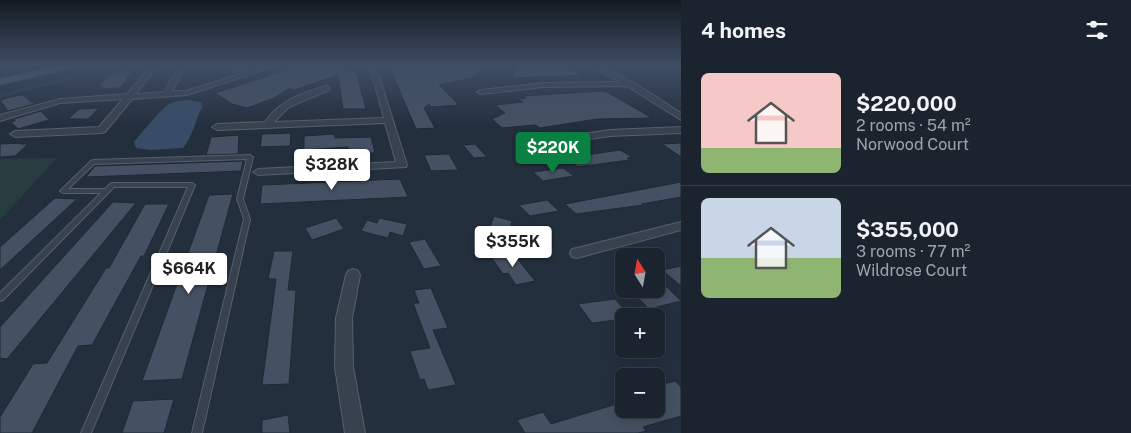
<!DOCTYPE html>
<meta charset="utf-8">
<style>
body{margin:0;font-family:"Public Sans",sans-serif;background:#282f3a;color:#f1f3f6;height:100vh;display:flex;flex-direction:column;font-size:19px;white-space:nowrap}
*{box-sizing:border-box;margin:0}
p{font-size:16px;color:#a0a4aa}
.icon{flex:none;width:28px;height:28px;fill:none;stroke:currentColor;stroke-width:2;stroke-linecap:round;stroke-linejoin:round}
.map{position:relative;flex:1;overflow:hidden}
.details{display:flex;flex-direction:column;background:#1b232e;width:450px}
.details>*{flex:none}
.needle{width:32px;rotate:349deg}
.tools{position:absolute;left:615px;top:248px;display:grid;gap:10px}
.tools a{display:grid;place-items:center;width:50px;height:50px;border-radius:8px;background:#1b232e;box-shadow:0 2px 12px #0003,0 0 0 1px #39404a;font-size:25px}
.price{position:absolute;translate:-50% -42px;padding:0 11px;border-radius:5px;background:#fff;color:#222;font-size:16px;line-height:32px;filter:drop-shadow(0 1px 2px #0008)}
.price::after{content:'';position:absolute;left:50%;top:30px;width:15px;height:11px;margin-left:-8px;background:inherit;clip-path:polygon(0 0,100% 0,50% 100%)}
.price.active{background:#0b8043;color:#fff}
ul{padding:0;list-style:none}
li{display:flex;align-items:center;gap:15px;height:125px;padding:0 20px}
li+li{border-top:1px solid #39404a}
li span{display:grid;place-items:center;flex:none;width:140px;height:100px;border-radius:8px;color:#555}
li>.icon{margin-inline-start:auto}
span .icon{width:60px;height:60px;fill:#fffc;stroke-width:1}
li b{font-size:21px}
h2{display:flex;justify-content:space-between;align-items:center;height:60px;padding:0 20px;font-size:21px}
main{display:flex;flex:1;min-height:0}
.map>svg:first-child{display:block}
.green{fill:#263c3f}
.water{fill:#394c67}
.building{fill:#455162;stroke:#1f2835}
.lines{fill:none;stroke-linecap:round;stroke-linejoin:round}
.service-casing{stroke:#565f6c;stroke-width:2}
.minor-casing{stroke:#565f6c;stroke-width:2}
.primary-casing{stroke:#414a57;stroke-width:1}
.service{fill:#38414e;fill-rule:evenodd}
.minor{fill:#38414e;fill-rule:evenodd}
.primary{fill:#56606e;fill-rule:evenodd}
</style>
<main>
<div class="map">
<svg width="681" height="433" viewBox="0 0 681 433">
<rect width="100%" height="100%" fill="#242f3e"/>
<g class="green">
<polygon points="115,65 127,65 0,98 0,94"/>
<polygon points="57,158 0,220 0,159"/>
</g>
<path class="water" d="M188,100l13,2 1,5c-7,14 -9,29 -19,41l-34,2 -13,-2 -2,-6c4,-5 30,-36 35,-38 5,-3 13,-3 19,-4z"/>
<g class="building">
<polygon points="217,65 243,65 251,69 235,74"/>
<polygon points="302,65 337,65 356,72 366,109 343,109 338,75 294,90 290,88 274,98 247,108 232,104 215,93"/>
<polygon points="424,65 435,65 443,68 487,65 472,78 439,85 459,105 431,107 429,104 424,108 435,128 416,129 390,68 408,67 409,69"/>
<polygon points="515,65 562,65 584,75 514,78"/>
<polygon points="117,70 133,71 120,88 100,89 103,86 97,87"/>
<polygon points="602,91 607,92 652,118 597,119 540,128 536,125 502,128 492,119 505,113 495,105 523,102 517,99 526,98 524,96"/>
<polygon points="19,95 23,95 34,104 8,111 0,100"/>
<polygon points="99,108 88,119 68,119 79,109"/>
<polygon points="41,111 49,120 18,129 11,122 15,121 14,119"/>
<polygon points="291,133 290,146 260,147 262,134"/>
<polygon points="334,134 335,138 371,137 375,153 349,153 348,147 304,150 304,136"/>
<polygon points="239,135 238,154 206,155 211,137"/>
<polygon points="681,143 681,157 662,144"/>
<polygon points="0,144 22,143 21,144 28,144 15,156 0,157"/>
<polygon points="475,144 487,157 474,158 463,145"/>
<polygon points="620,150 632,157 627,158 629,160 578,167 566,158"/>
<polygon points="449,154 458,170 431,171 424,155"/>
<polygon points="243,161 241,171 86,177 95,166"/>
<polygon points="563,168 574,176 543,181 533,172"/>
<polygon points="400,179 408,197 260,204 262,185"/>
<polygon points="681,182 681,197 642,204 643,205 576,214 565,204"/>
<polygon points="233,194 182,379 142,381 209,195"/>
<polygon points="55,198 77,199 0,270 0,247"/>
<polygon points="547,200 559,211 530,216 519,205"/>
<polygon points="113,202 136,203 7,359 0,358 0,327"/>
<polygon points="145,204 169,204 144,256 141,256 92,345 78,346 32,433 0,433 0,417 33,364 47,363 106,268 109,268"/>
<polygon points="494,216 512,221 507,242 487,236"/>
<polygon points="336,218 344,229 312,240 305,228"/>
<polygon points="379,218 407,224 403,236 390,232 388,238 361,231 367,220 377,223"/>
<polygon points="425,239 441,266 424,269 409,242"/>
<polygon points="274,251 293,251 288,290 296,290 289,384 262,385 276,279 268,279"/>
<polygon points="513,253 535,281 516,285 508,273 503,274 491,257"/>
<polygon points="681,266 681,286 662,270"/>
<polygon points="664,284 681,301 649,309 631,291 656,289 656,285"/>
<polygon points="431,288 448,328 433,330 456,385 428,390 424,379 420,380 410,351 430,348 413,303 419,303 414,290"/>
<polygon points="615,299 630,316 624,316 624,319 592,323 578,304"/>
<polygon points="675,381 681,387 681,416 643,427 646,431 638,433 525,433 517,420 543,412 551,424 623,402 624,409 656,409 656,386"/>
<polygon points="174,399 164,433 122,433 133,401"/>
<polygon points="288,415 290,433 262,433 262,420"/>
</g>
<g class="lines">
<g class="service-casing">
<polygon id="service" points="250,155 253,157 243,199 250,219 202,433 192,433 244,219 237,199 247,159 94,164 68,189 105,189 110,184 112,183 192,183 195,185 91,433 81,433 188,187 114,187 3,300 0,301 0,293 101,193 63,193 60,191 91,161 93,160"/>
</g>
<g class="minor-casing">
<g id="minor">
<path d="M152,65h6l-22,29 28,-2c8,-13 12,-27 28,-27l-9,7 -11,19h14l83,-26h10l-92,30 -55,4 -27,33 -3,1 -87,4 -5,-3 5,-3 84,-4 24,-28 -63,4 -60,18v-6l60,-16 67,-5z"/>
<path d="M359,65h9l9,5 30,95 -1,2 -148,8 -5,-3 5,-3 138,-7 -11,-39 -168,7 -5,-3 5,-3 48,-2c14,-21 37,-29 61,-36l4,2 -1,2 -40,17 -15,15 110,-4 -13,-47z"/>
<path d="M589,65c24,0 70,35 92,48v7l-54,-34 -83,1 -63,7 -4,-2 4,-2 63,-7 76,-1z"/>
<polygon points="681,127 681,133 610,136 522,149 517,146 522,143 610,130"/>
<polygon points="681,222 681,230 577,258 572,257 570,253 572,249 577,248"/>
<polygon points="353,269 358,271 360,275 352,318 353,367 365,433 345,433 335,367 336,318 346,275 348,271"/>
</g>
</g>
<g class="primary-casing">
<polygon id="primary" points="60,65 78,65 76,67 0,85 0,79"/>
</g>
<use href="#service" class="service"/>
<use href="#minor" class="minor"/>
<use href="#primary" class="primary"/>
</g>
<linearGradient id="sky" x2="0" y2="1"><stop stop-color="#141a22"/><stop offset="0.52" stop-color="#3f4d63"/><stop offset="1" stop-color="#3f4d63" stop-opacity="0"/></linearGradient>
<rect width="681" height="126" fill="url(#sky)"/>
</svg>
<div class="tools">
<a><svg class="needle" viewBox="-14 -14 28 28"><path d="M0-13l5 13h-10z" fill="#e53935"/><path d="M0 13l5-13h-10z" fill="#a0a4aa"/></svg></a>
<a>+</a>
<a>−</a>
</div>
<b class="price active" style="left:553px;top:174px">$220K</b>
<b class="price" style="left:332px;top:191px">$328K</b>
<b class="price" style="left:513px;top:268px">$355K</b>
<b class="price" style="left:189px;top:295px">$664K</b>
</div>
<section class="details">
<h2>4 homes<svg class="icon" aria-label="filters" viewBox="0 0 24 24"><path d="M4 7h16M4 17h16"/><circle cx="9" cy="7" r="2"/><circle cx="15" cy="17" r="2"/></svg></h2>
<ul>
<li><span style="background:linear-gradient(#f6c9c9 75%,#8fb573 0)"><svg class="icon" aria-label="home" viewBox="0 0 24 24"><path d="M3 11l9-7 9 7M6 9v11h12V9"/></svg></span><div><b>$220,000</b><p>2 rooms · 54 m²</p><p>Norwood Court</p></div></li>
<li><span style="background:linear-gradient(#c9d6e8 60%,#8fb573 0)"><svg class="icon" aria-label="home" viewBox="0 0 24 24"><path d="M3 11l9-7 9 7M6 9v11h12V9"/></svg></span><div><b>$355,000</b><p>3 rooms · 77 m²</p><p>Wildrose Court</p></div></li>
</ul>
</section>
</main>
